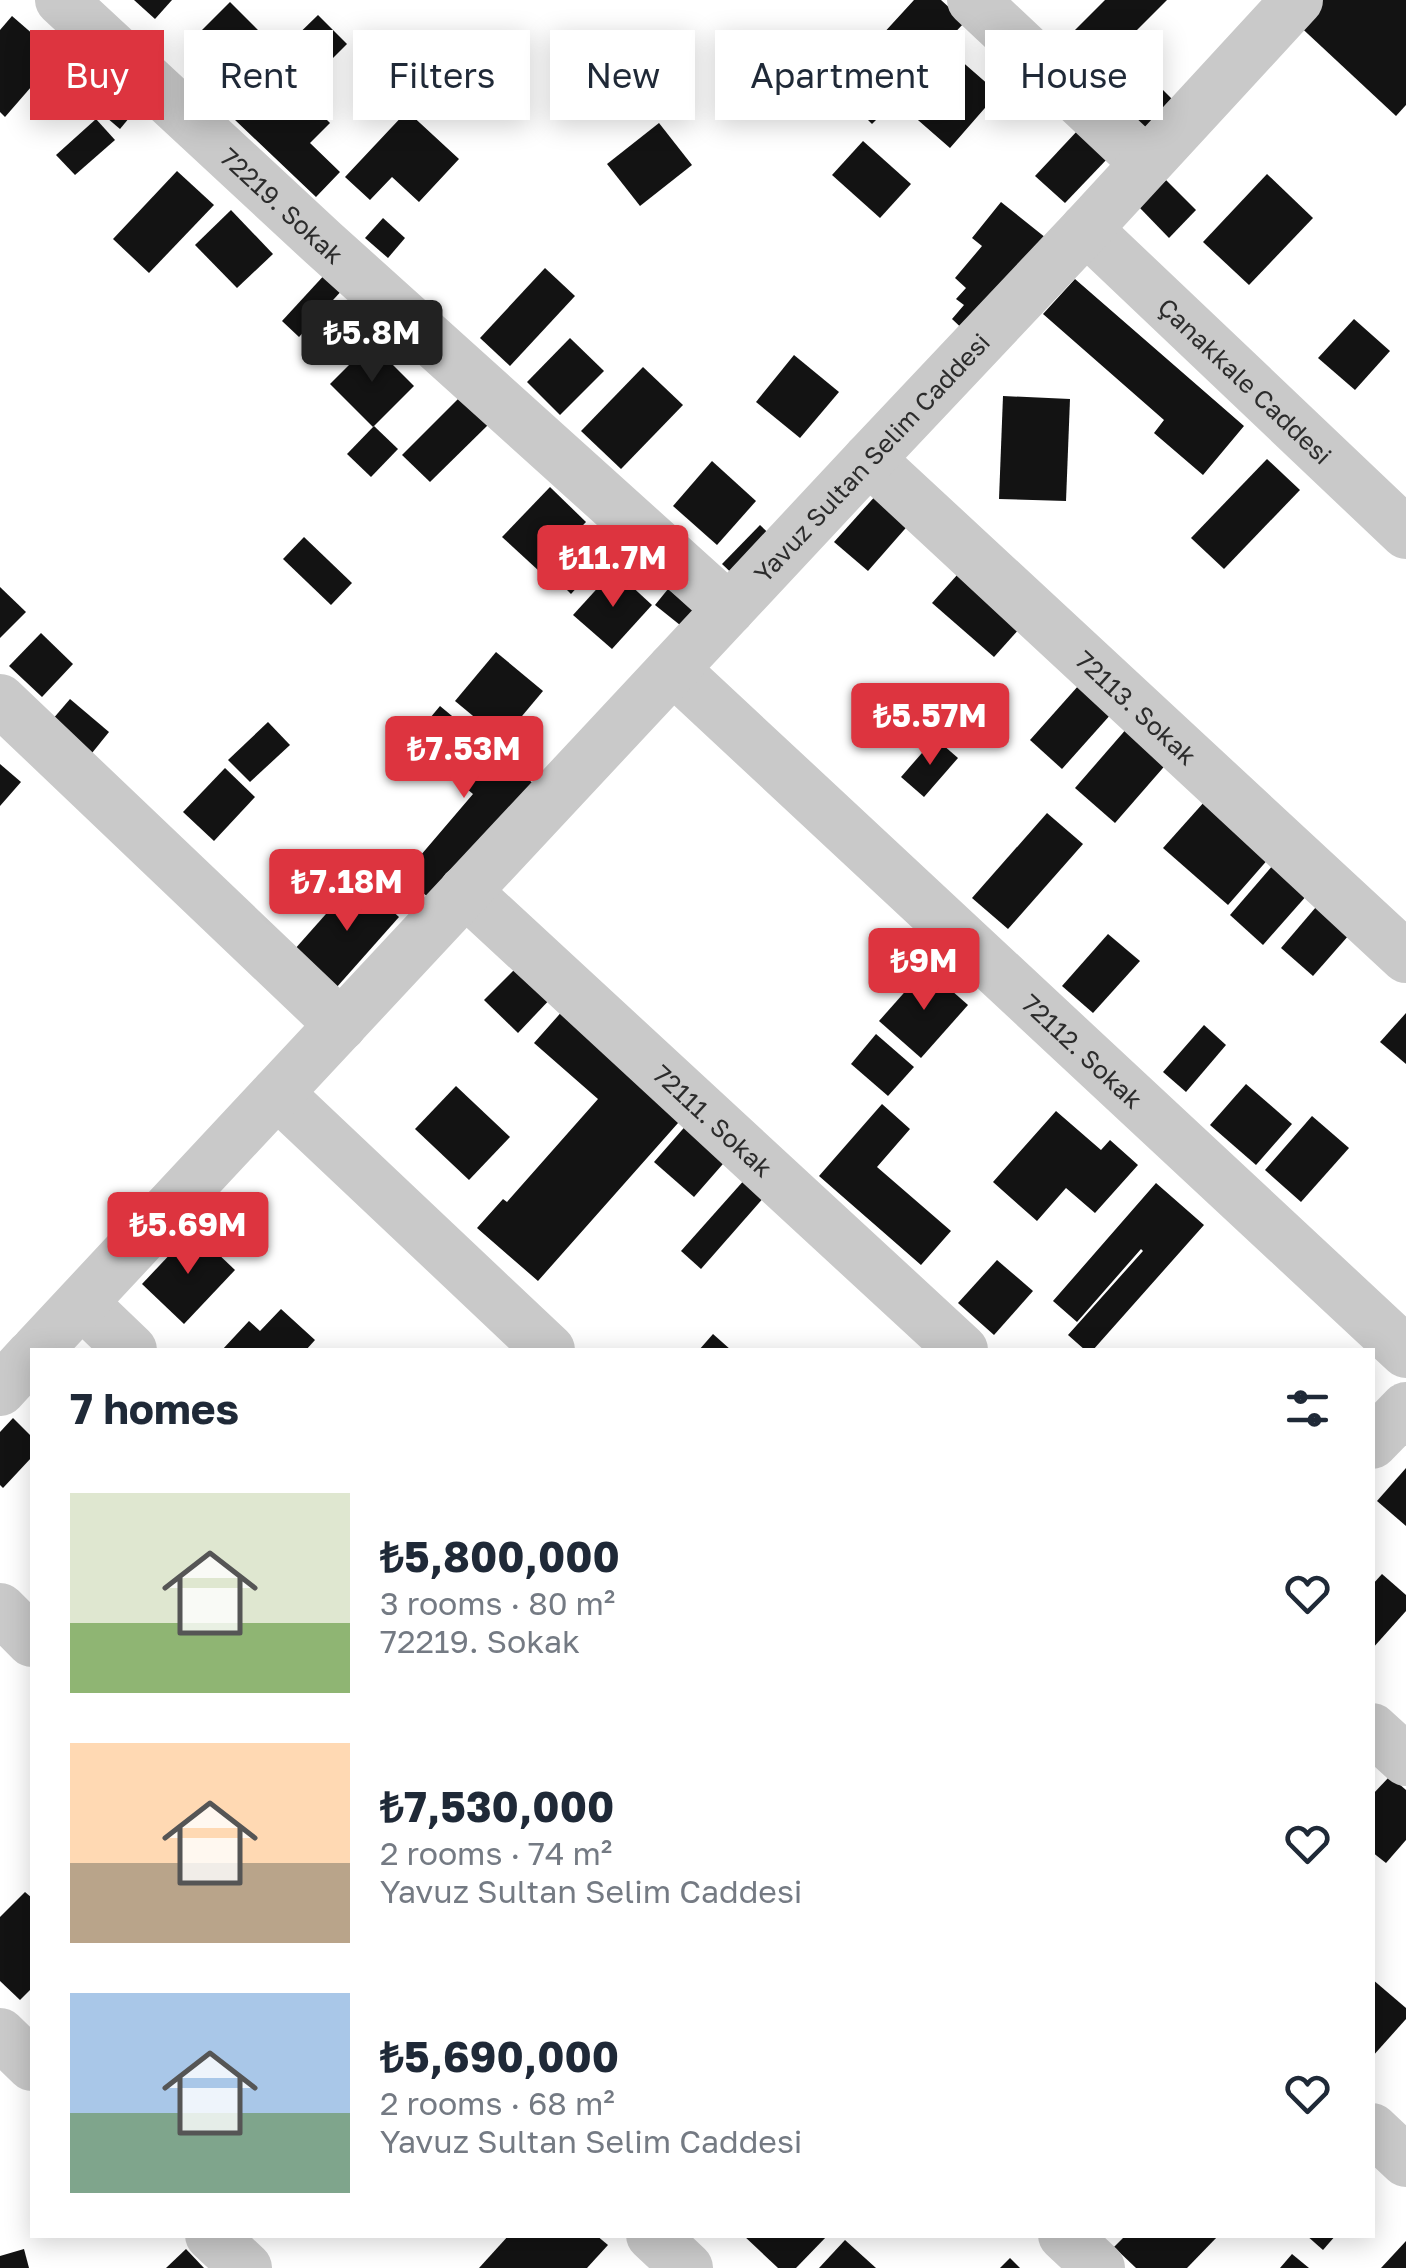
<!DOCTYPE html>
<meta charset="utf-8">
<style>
body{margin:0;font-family:"Golos Text",sans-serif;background:#f6f6f7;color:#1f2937;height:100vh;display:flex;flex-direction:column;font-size:38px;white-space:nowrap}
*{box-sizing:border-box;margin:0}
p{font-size:32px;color:#747a83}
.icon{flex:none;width:55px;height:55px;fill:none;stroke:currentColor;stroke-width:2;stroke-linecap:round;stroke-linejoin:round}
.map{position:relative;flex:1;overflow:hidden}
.panel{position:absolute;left:30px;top:1348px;width:1345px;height:890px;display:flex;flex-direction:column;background:#fff;border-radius:0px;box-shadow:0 5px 25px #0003}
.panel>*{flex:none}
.hud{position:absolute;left:30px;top:30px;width:1348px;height:90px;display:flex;gap:20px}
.price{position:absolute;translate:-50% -85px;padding:0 22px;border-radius:10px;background:#dd343f;color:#fff;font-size:32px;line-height:65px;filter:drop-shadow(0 2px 5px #0008)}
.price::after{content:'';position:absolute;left:50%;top:60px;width:30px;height:22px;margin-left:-15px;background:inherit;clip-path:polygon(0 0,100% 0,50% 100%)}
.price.current{background:#222;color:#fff}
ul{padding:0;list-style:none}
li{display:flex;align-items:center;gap:30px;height:250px;padding:0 40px}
li span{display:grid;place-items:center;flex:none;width:280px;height:200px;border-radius:0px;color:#555}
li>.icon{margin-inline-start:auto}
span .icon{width:120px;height:120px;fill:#fffc;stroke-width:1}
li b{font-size:42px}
h2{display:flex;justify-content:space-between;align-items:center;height:120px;padding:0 40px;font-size:42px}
.chip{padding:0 35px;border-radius:0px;background:#fff;box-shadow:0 5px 25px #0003;font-size:35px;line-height:90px}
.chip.current{background:#dd343f;color:#fff}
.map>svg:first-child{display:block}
.building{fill:#131313}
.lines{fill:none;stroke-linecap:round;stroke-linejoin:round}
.minor{stroke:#c9c9c9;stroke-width:52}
.labels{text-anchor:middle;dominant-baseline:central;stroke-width:10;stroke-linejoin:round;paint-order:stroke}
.street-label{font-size:25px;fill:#2c2c2c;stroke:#fff}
</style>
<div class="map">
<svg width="1406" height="2268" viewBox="0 0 1406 2268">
<rect width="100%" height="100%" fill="#fff"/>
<g class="building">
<polygon points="134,0 172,0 155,19"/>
<polygon points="914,0 941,0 965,22 943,45 998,93 950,148 895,100 925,66 907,83 870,48"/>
<polygon points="1105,0 1167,0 1134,33 1155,53 1140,67 1179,106 1148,137 1057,48"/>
<polygon points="1311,0 1406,0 1406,105 1396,116 1293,20"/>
<polygon points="230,2 269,41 237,73 248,83 318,15 347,44 299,92 330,123 310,143 340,172 316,197 212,98 226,83 188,44"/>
<polygon points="12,16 58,56 5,117 0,112 0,30"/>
<polygon points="85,51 144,100 120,129 61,79"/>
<polygon points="866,81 890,106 872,124 847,99"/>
<polygon points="407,111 459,159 419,202 392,177 370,200 345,177"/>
<polygon points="96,119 115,140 75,175 56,155"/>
<polygon points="659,123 692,165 640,206 607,164"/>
<polygon points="1079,129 1109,157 1065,203 1035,176"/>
<polygon points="863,141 911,184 880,218 832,175"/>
<polygon points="177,171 214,205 149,273 113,239"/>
<polygon points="1267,174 1313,218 1249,285 1203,242"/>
<polygon points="1166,180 1196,210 1169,238 1139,207"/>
<polygon points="1001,202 1051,242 968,334 952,319 964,305 956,299 966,288 955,278 982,246 972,238"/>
<polygon points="231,210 273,254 237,288 195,245"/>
<polygon points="383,218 405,238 388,258 365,238"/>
<polygon points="545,268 575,296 510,366 480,338"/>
<polygon points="328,271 345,287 299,337 282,321"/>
<polygon points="1075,279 1244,426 1203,475 1154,433 1164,420 1043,314"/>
<polygon points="1354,319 1390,351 1355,390 1318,358"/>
<polygon points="570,338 604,371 560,415 527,382"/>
<polygon points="371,343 414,386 373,427 330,384"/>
<polygon points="794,355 839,392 800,438 756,402"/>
<polygon points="643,367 683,405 621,469 581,431"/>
<polygon points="462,395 490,423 430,482 402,455"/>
<polygon points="1003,396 1070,399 1066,501 999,499"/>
<polygon points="374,426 398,449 371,477 347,454"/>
<polygon points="1267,459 1300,490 1224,569 1191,538"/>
<polygon points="712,461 756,501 717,545 673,506"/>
<polygon points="550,487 586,522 539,571 502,537"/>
<polygon points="878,493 911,522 868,571 834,542"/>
<polygon points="760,525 779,543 741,582 722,564"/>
<polygon points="600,526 618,542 571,594 554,577"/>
<polygon points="304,537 352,583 331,605 283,559"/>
<polygon points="614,570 652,605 612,649 573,615"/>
<polygon points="958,574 1020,628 994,657 932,603"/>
<polygon points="0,587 26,612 0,638"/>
<polygon points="668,589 698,613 685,629 655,605"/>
<polygon points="41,633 73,664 42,697 9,666"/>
<polygon points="496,652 543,691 502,740 455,701"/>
<polygon points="1079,685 1112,713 1062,769 1030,740"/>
<polygon points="70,699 109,732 92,753 52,720"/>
<polygon points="440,706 535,785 435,903 403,876 473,794 410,742"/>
<polygon points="268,722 290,745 250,782 228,760"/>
<polygon points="1128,727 1169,761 1115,823 1075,788"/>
<polygon points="935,738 958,758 924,797 901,777"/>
<polygon points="0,764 21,782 0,806"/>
<polygon points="225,768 255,797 214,841 183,812"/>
<polygon points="1205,801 1270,857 1228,905 1163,848"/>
<polygon points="1047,813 1083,844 1008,929 972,898"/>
<polygon points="1274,864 1308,894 1263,945 1230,915"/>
<polygon points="357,879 399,917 336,988 294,950"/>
<polygon points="1316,907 1349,935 1313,976 1281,948"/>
<polygon points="1108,934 1140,961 1093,1013 1062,986"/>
<polygon points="521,963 554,995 518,1033 484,1000"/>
<polygon points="926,968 968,1005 921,1058 879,1021"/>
<polygon points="565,1008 686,1114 538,1281 477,1228 503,1199 507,1202 598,1099 534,1043"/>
<polygon points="1406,1013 1406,1064 1380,1042"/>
<polygon points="1204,1025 1226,1045 1186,1092 1163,1072"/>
<polygon points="876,1034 914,1067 888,1096 851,1064"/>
<polygon points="1246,1084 1292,1124 1256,1165 1210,1125"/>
<polygon points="456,1086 510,1137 469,1180 415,1129"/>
<polygon points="882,1104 910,1129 877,1167 951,1231 921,1265 819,1176"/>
<polygon points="1056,1111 1101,1150 1110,1140 1138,1165 1095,1213 1066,1188 1037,1221 993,1182"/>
<polygon points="1312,1116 1349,1148 1301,1202 1265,1170"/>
<polygon points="689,1122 729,1157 694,1197 654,1162"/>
<polygon points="746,1178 766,1195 701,1269 681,1251"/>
<polygon points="1156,1183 1204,1225 1093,1350 1085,1350 1068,1335 1143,1251 1141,1249 1077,1322 1053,1301"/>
<polygon points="193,1230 235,1270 184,1324 142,1284"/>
<polygon points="997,1260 1033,1291 994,1335 958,1303"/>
<polygon points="281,1309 315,1340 306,1350 222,1350 249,1321 260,1331"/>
<polygon points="713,1334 731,1350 699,1350"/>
<polygon points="13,1418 32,1437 32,1457 3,1488 0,1485 0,1432"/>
<polygon points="1406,1468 1406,1526 1377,1501"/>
<polygon points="1382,1574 1406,1595 1406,1611 1372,1649 1372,1585"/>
<polygon points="1390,1776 1406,1790 1406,1840 1386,1863 1372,1852 1372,1795"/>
<polygon points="25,1892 32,1898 32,1988 20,2000 0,1981 0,1917"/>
<polygon points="1372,1979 1406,2008 1406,2019 1372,2057"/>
<polygon points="509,2235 596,2235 608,2245 587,2268 479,2268"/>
<polygon points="743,2235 828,2235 796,2268 778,2268"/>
<polygon points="1126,2235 1219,2235 1187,2268 1136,2268 1114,2247"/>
<polygon points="1306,2235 1336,2235 1323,2250"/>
<polygon points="845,2240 876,2268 819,2268"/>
<polygon points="1406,2241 1406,2268 1381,2268"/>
<polygon points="24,2249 29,2268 0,2268 0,2256"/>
<polygon points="186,2249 204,2268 166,2268"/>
<polygon points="1292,2254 1309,2268 1280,2268"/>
<polygon points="1010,2258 1020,2268 1000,2268"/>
</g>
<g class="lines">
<g class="minor">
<path id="s1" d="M61,0l262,243 406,366"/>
<polyline points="973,0 1146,163"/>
<path id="s2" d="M1086,229l320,304"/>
<path id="s3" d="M869,459l537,498"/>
<path id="s4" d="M673,669l733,683"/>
<polyline points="0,700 341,1025"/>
<path id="s5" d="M465,891l497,459"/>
<polyline points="277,1093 549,1350"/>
<polyline points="82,1303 131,1350"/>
<path id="s6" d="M37,1350l832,-891 217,-230 211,-229"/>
<polyline points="0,1390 32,1355"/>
<polyline points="1372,1443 1406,1408"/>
<polyline points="0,1609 32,1641"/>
<polyline points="1372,1729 1406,1760"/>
<polyline points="0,2034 32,2065"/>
<polyline points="1372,2129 1406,2161"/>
<polyline points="211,2235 246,2268"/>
<polyline points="652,2235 687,2268"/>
<polyline points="1064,2235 1099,2268"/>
</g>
</g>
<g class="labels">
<g class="street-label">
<text stroke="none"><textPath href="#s1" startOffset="302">72219. Sokak</textPath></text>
<text stroke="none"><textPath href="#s2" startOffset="220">Çanakkale Caddesi</textPath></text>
<text stroke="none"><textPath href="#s6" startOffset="1222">Yavuz Sultan Selim Caddesi</textPath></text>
<text stroke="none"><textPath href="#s3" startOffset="365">72113. Sokak</textPath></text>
<text stroke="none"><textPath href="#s4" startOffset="560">72112. Sokak</textPath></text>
<text stroke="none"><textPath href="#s5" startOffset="338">72111. Sokak</textPath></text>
</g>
</g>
</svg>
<b class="price current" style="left:372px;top:385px">₺5.8M</b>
<b class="price" style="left:613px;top:610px">₺11.7M</b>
<b class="price" style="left:930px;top:768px">₺5.57M</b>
<b class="price" style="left:464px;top:801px">₺7.53M</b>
<b class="price" style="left:347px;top:934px">₺7.18M</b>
<b class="price" style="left:924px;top:1013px">₺9M</b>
<b class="price" style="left:188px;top:1277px">₺5.69M</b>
<div class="hud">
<a class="chip current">Buy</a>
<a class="chip">Rent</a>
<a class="chip">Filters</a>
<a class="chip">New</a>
<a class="chip">Apartment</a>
<a class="chip">House</a>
</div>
<section class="panel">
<h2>7 homes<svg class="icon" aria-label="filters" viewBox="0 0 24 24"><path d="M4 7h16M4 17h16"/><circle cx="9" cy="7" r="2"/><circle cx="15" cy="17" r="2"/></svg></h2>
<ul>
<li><span style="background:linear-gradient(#dfe7d0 65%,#8fb573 0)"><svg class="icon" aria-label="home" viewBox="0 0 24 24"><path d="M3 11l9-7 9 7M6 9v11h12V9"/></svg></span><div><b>₺5,800,000</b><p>3 rooms · 80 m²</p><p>72219. Sokak</p></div><svg class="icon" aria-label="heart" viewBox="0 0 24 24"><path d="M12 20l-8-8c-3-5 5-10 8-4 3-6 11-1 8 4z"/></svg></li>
<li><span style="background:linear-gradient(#ffd9b3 60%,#b9a48a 0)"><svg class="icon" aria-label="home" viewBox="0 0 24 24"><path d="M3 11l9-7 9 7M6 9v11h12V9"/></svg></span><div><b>₺7,530,000</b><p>2 rooms · 74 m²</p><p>Yavuz Sultan Selim Caddesi</p></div><svg class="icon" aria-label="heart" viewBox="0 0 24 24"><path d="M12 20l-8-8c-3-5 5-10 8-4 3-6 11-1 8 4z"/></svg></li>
<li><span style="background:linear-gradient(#a9c7e8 60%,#7fa58c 0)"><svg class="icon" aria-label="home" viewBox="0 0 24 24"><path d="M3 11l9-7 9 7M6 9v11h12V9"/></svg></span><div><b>₺5,690,000</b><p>2 rooms · 68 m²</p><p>Yavuz Sultan Selim Caddesi</p></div><svg class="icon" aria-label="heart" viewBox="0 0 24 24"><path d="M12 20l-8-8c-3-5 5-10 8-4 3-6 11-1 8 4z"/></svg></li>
</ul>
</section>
</div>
